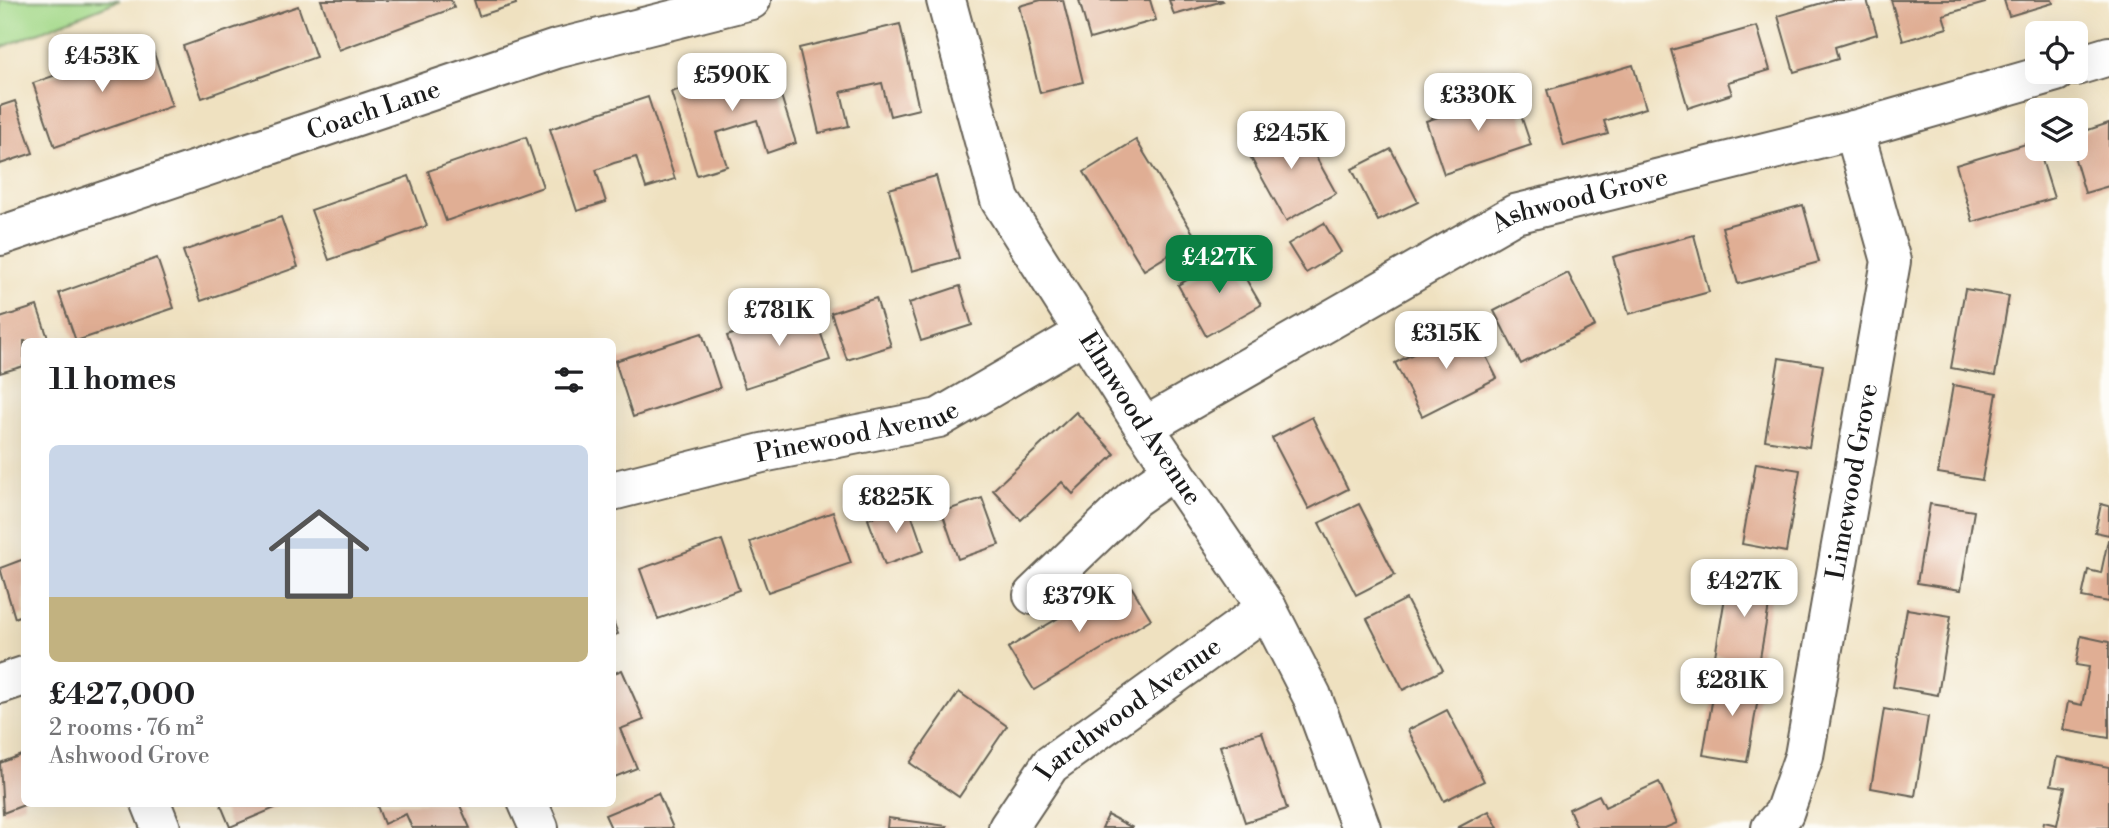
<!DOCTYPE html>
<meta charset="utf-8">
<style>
body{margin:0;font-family:"Libre Bodoni",serif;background:#f6f6f6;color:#202124;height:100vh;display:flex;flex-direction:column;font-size:26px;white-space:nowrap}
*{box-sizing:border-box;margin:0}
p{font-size:23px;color:#757577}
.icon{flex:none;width:38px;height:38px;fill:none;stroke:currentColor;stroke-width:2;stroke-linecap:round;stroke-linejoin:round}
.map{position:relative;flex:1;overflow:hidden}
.details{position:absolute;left:21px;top:338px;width:595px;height:469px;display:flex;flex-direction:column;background:#fff;border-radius:10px;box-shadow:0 7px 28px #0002}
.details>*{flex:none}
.buttons{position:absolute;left:2025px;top:21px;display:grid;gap:14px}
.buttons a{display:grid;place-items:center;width:63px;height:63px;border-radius:10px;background:#fff;box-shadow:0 7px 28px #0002;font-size:35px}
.price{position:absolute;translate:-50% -60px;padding:0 16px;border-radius:14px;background:#fff;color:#222;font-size:23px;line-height:46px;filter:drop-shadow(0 2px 4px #0008)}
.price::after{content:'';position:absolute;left:50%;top:42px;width:21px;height:16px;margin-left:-10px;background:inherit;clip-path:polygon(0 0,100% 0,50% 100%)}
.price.active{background:#0b8043;color:#fff}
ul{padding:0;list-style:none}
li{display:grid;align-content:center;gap:14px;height:371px;padding:0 28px}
li span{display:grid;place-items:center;height:217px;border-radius:10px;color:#555}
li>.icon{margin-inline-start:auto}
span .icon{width:126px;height:126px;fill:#fffc;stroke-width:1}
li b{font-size:30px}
h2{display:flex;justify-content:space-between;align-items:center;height:84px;padding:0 28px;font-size:30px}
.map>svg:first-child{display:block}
.green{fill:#a4d98a;stroke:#607a53;stroke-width:2}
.building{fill:#e0ae94}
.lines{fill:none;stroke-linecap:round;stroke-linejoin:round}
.minor-casing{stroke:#666155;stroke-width:42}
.minor{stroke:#fff;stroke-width:38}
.labels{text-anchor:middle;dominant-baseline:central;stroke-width:6;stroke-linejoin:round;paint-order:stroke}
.street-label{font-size:26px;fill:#1c1c1c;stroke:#fdfcf7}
</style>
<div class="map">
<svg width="2109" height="828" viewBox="0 0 2109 828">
<rect width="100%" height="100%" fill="#fdfcf7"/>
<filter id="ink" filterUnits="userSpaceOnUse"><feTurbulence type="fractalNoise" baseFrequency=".0143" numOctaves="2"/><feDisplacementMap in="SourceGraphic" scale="14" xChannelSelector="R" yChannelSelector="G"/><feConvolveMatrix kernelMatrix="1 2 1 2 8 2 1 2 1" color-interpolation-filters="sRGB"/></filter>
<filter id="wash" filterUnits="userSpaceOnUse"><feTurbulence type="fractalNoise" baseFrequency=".00686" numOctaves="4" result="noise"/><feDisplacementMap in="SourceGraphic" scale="28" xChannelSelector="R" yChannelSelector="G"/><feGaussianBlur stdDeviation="1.57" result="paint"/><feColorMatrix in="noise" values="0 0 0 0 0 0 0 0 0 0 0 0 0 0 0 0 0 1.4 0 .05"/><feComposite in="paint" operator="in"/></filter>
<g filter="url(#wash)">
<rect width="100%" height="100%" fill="#efe1c0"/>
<polygon class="green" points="0,0 120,0 0,48"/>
<g id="blocks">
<g class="building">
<polygon points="321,0 451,0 454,8 339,50"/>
<polygon points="474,0 515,0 516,4 479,16"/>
<polygon points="1041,0 1063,0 1083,82 1040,93 1019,6"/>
<polygon points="1079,0 1150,0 1156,20 1090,39"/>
<polygon points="1169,0 1222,0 1223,1 1174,15"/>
<polygon points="1832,0 1867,0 1877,34 1835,47 1838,59 1794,72 1778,16"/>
<polygon points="1891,0 1984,0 1985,3 1943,15 1947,28 1903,41"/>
<polygon points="2004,0 2052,0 2053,3 2009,16"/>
<polygon points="298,6 316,57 202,98 183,46"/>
<polygon points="900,24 919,109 890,116 882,83 841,92 849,126 819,133 799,48"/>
<polygon points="1757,26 1770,70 1728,82 1732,94 1688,108 1671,50"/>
<polygon points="150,42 172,106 55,147 33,83"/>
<polygon points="770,61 796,143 767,153 757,120 716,133 727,166 697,175 671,92"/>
<polygon points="1633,65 1646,108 1604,121 1608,134 1564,146 1547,90"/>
<polygon points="1513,92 1531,145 1444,174 1426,121"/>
<polygon points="648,97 675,179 646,188 636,157 614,163 596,170 606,202 577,211 550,129"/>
<polygon points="15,101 33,153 0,164 0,106"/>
<polygon points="1296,121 1336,193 1286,221 1246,149"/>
<polygon points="2109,123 2109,186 2085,193 2072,149 2076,149 2076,134"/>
<polygon points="526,137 543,187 446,221 428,171"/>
<polygon points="1136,140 1196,238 1144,270 1084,172"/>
<polygon points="2036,141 2054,198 1973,222 1956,165"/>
<polygon points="1391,149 1418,202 1378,221 1352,169"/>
<polygon points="409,176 427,226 329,260 311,210"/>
<polygon points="936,176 959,258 912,271 889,189"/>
<polygon points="1803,205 1819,262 1738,284 1722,227"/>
<polygon points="281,217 298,267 201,301 183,251"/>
<polygon points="1324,223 1341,252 1306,273 1288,244"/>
<polygon points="1694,235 1709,292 1629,314 1613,257"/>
<polygon points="1232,255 1261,305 1206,336 1178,285"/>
<polygon points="157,258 174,308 76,341 59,293"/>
<polygon points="1568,273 1595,326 1521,364 1494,311"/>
<polygon points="960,286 972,325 921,341 909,303"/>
<polygon points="1965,289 2009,296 1995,376 1951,368"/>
<polygon points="876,298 891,346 847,360 831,313"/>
<polygon points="37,306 49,341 24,341 24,366 0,373 0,318"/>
<polygon points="812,308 830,360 745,388 727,336"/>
<polygon points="1470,325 1497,378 1422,416 1395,363"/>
<polygon points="702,333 720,388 633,417 615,361"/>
<polygon points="1779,358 1823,365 1809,447 1765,440"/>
<polygon points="1953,385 1997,393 1982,480 1938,473"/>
<polygon points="1076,412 1115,454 1073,494 1062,482 1021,520 993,490"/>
<polygon points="1312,417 1348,489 1309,509 1272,438"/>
<polygon points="1756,463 1800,470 1786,552 1742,544"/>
<polygon points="982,498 999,545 958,559 942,512"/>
<polygon points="1359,504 1395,575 1356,595 1319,523"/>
<polygon points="1930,504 1974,511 1961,590 1917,583"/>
<polygon points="2101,504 2109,506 2109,535 2095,532"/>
<polygon points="908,505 924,551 885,565 868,519"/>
<polygon points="833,512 851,563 768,592 750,542"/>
<polygon points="722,540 739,590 658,619 640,569"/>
<polygon points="2108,540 2109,540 2109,602 2082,597 2088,570 2101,573"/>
<polygon points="24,559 24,614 15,618 0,568"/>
<polygon points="1729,574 1773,582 1759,664 1715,656"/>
<polygon points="1126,578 1151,619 1034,690 1008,648"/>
<polygon points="1406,599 1443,670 1403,690 1367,619"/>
<polygon points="1907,609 1951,616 1938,695 1893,687"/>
<polygon points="612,618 618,634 612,636"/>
<polygon points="2081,636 2109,642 2109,738 2063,730 2068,702 2082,705 2089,667 2076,665"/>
<polygon points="622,670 644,720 620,729 637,768 612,778 612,674"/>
<polygon points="1717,673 1761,681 1747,762 1703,755"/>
<polygon points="959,692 1007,726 959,797 910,763"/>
<polygon points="1884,709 1928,717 1915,796 1871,788"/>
<polygon points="1447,710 1484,781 1444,801 1408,730"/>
<polygon points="1262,732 1287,809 1245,822 1220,746"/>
<polygon points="24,754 24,805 3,813 0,763"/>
<polygon points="2057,757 2109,767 2109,828 2043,828 2044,822 2057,825 2065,787 2051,785"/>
<polygon points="1659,782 1677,823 1665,828 1577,828 1569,809 1599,795 1605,807"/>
<polygon points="658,793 673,828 611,828 605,815"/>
<polygon points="220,803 273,803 275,808 230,827"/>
<polygon points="376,803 459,803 470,828 412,828 406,814 384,824"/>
<polygon points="1489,811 1498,828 1457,828"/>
<polygon points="1108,815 1133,828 1102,828"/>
<polygon points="888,818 947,826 947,828 887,828"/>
</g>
</g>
</g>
<g filter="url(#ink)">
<use href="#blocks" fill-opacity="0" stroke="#666155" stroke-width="2"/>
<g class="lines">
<g class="minor-casing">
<g id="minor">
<path id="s1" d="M946,0l54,200 144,227 123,181 45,88 49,132"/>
<polyline points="2076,66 2109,56"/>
<path id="s2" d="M0,236l556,-187 195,-49"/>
<path id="s3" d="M1144,427l371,-213 339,-84 202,-58"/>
<path id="s4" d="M612,491l150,-38 177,-35 144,-84"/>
<polyline points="1033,595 1134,498 1174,470"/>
<polyline points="0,684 24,676"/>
<polyline points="151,803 161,828"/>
<polyline points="528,803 539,828"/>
<path id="s5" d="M1008,828l42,-63 217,-157"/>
<path id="s6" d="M1771,828l13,-15 20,-57 87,-495 -37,-131"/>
</g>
</g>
<use href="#minor" class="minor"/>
</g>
</g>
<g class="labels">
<g class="street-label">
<text stroke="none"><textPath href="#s2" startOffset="394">Coach Lane</textPath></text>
<text stroke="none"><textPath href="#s3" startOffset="494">Ashwood Grove</textPath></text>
<text stroke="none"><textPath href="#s1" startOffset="467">Elmwood Avenue</textPath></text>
<text stroke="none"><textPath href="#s4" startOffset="252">Pinewood Avenue</textPath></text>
<text stroke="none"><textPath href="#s6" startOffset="359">Limewood Grove</textPath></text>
<text stroke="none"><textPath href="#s5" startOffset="172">Larchwood Avenue</textPath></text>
</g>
</g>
</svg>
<div class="buttons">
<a><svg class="icon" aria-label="locate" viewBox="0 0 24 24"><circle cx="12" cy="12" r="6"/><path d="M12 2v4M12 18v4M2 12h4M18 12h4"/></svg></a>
<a><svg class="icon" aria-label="layers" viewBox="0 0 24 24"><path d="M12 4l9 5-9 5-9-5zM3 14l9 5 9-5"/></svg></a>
</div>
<b class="price" style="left:102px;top:94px">£453K</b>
<b class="price" style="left:732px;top:113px">£590K</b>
<b class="price" style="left:1478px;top:133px">£330K</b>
<b class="price" style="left:1291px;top:171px">£245K</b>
<b class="price active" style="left:1219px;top:295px">£427K</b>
<b class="price" style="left:779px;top:348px">£781K</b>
<b class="price" style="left:1446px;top:371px">£315K</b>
<b class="price" style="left:896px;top:535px">£825K</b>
<b class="price" style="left:1744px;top:619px">£427K</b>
<b class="price" style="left:1079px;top:634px">£379K</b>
<b class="price" style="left:1732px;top:718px">£281K</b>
<section class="details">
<h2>11 homes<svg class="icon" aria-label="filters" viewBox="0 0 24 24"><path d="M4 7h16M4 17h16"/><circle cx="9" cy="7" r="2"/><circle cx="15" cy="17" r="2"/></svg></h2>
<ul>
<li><span style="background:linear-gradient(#c9d6e8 70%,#c2b280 0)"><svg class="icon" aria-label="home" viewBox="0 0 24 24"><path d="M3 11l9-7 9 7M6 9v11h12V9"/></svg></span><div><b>£427,000</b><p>2 rooms · 76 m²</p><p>Ashwood Grove</p></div></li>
</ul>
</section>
</div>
